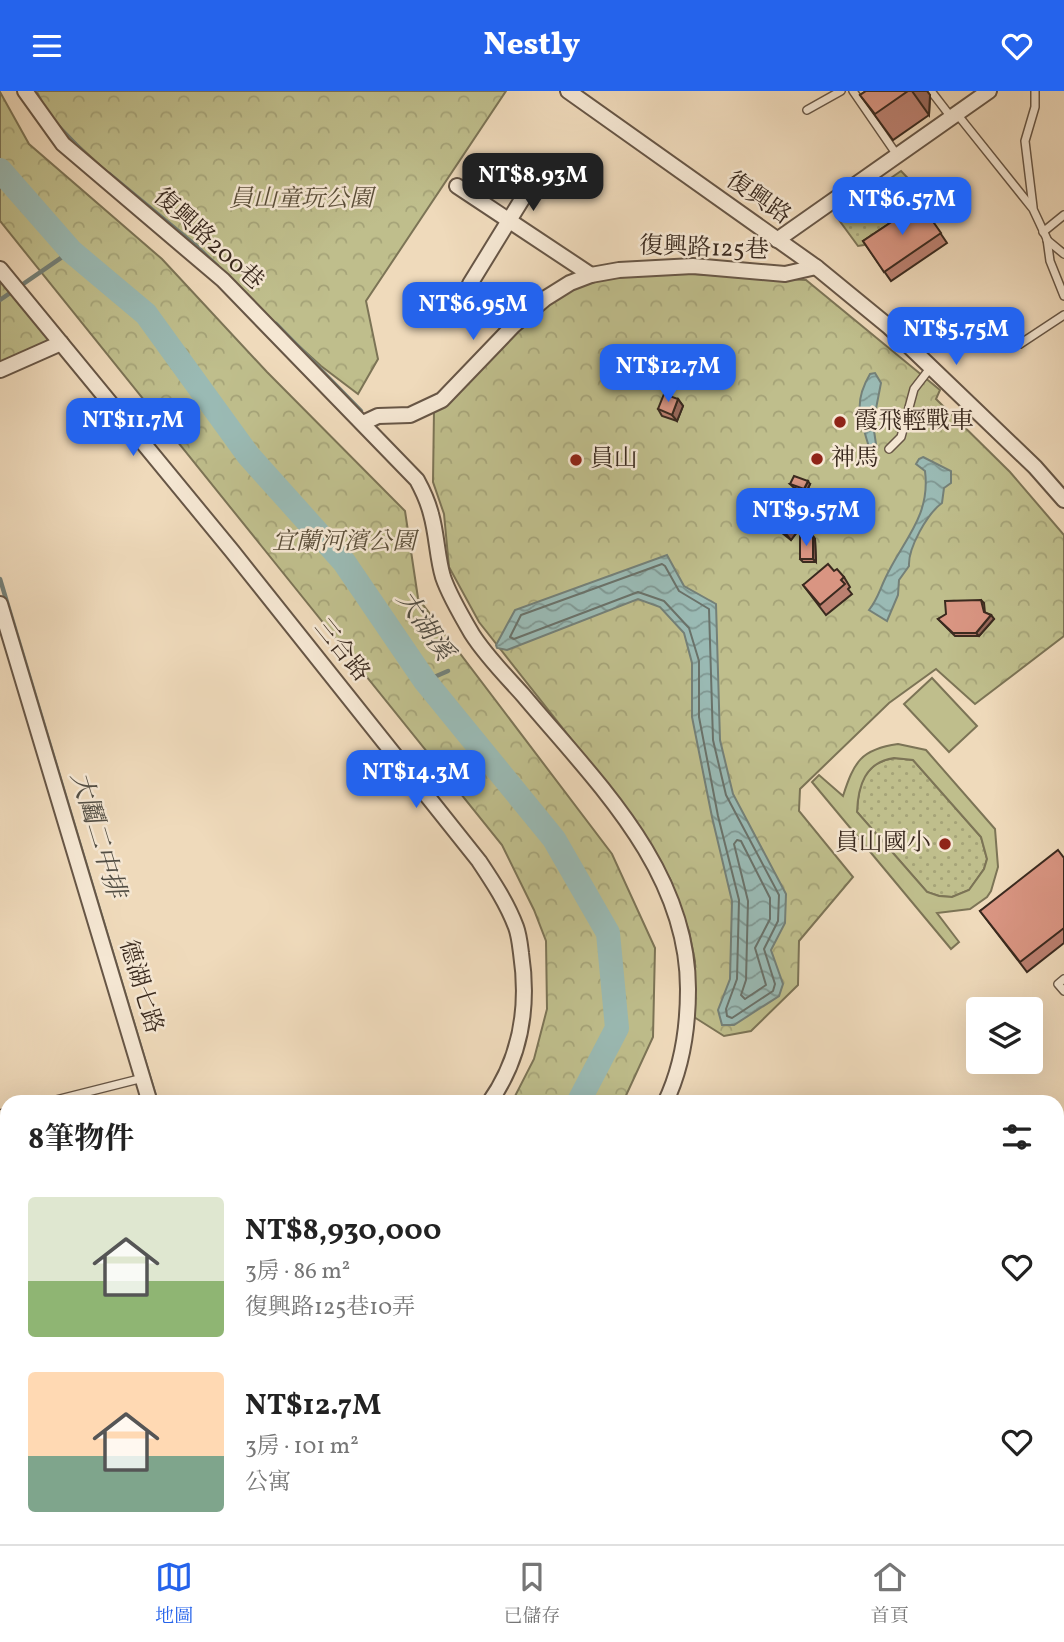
<!DOCTYPE html>
<html lang="zh-TW">
<meta charset="utf-8">
<style>
body{margin:0;font-family:Vollkorn,"Noto Serif TC",serif;background:#f2f2f2;color:#222;height:100vh;display:flex;flex-direction:column;font-size:26px;white-space:nowrap}
*{box-sizing:border-box;margin:0}
p{font-size:23px;color:#767676}
.icon{flex:none;width:38px;height:38px;fill:none;stroke:currentColor;stroke-width:2;stroke-linecap:round;stroke-linejoin:round}
.map{position:relative;flex:1;overflow:hidden}
.sheet{position:absolute;left:0px;top:1004px;width:1064px;height:450px;display:flex;flex-direction:column;background:#fff;border-radius:21px 21px 0 0;box-shadow:0 7px 28px #0002}
.sheet>*{flex:none}
.fabs{position:absolute;left:966px;top:906px;display:grid;gap:14px}
.fabs a{display:grid;place-items:center;width:77px;height:77px;border-radius:7px;background:#fff;box-shadow:0 7px 28px #0002;font-size:35px}
.price{position:absolute;translate:-50% -60px;padding:0 16px;border-radius:14px;background:#2563eb;color:#fff;font-size:23px;line-height:46px;filter:drop-shadow(0 2px 4px #0008)}
.price::after{content:'';position:absolute;left:50%;top:42px;width:21px;height:16px;margin-left:-10px;background:inherit;clip-path:polygon(0 0,100% 0,50% 100%)}
.price.on{background:#222;color:#fff}
ul{padding:0;list-style:none}
li{display:flex;align-items:center;gap:21px;height:175px;padding:0 28px}
li span{display:grid;place-items:center;flex:none;width:196px;height:140px;border-radius:7px;color:#555}
li>.icon{margin-inline-start:auto}
span .icon{width:84px;height:84px;fill:#fffc;stroke-width:1}
li b{font-size:30px}
h2{display:flex;justify-content:space-between;align-items:center;height:84px;padding:0 28px;font-size:30px}
header{display:flex;justify-content:space-between;align-items:center;height:91px;padding:0 28px;background:#2563eb;color:#fff;font-size:32px;font-weight:800}
.menu{display:flex;justify-content:space-around;align-items:center;height:98px;border-top:2px solid #e0e0e0;background:#fff;font-size:19px;color:#767676}
.menu a{display:grid;justify-items:center;gap:4px}
.menu .on{color:#2563eb}
.map>svg:first-child{display:block}
.grass{fill:url(#grass-dots);stroke:#7c7456;stroke-width:2}
.park{fill:url(#park-crowns);stroke:#7c7456;stroke-width:2}
.pitch{fill:#bfbe8c;stroke:#7c7456;stroke-width:2;fill-rule:evenodd}
.water{fill:url(#water-waves);stroke:#748078;stroke-width:2}
.lines{fill:none;stroke-linecap:round;stroke-linejoin:round}
.shore{stroke:#6a726a;stroke-width:2}
.stream{stroke:#748078;stroke-width:4.5}
.canal{stroke:#9abab4;stroke-width:14}
.river{stroke:#9abab4;stroke-width:24}
.service-casing{stroke:#675646;stroke-width:10}
.minor-casing{stroke:#675646;stroke-width:18}
.primary-casing{stroke:#3a2a1f;stroke-width:26}
.service{stroke:#f5e7d3;stroke-width:7}
.minor{stroke:#f5e7d3;stroke-width:14}
.primary{stroke:#efdabb;stroke-width:23}
.wall{fill:#bb8070;stroke:#3a2a1f;stroke-width:2}
.shaded-wall{fill:#98685b;stroke:#3a2a1f;stroke-width:2}
.building{fill:#d99582;stroke:#3a2a1f;stroke-width:2}
.poi-dot{fill:#8f2418;stroke:#f5e7d3;stroke-width:2.5}
.labels{text-anchor:middle;dominant-baseline:central;stroke-width:5;stroke-linejoin:round;paint-order:stroke}
.street-label{font-size:24px;fill:#3a2a1f;stroke:#f5e7d3}
.park-label{font-size:24px;font-style:italic;fill:#5b4f3a;stroke:#f5e7d3}
.poi-label{font-size:24px;fill:#3a2a1f;stroke:#f5e7d3;text-anchor:start}
.water-label{font-size:26px;font-style:italic;fill:#524e44;stroke:#f5e7d3}
</style>
<header><svg class="icon" aria-label="menu" viewBox="0 0 24 24"><path d="M4 6h16M4 12h16M4 18h16"/></svg>Nestly<svg class="icon" aria-label="heart" viewBox="0 0 24 24"><path d="M12 20l-8-8c-3-5 5-10 8-4 3-6 11-1 8 4z"/></svg></header>
<div class="map">
<svg width="1064" height="1453" viewBox="0 0 1064 1453">
<defs>
<pattern id="grass-dots" width="8" height="8" patternUnits="userSpaceOnUse" patternTransform="scale(1.75)"><rect width="8" height="8" fill="#bfbe8c"/><path d="M2 2h.1M6 6h.1" fill="none" stroke="#a5a378" stroke-width="1.8" stroke-linecap="round"/></pattern>
<pattern id="park-crowns" width="20" height="18" patternUnits="userSpaceOnUse" patternTransform="scale(1.75)"><rect width="20" height="18" fill="#bfbe8c"/><path d="M2 6a3 3 0 1 1 6 0M12 15a3 3 0 1 1 6 0" fill="none" stroke="#a5a378"/></pattern>
<pattern id="water-waves" width="16" height="10" patternUnits="userSpaceOnUse" patternTransform="scale(1.75)"><rect width="16" height="10" fill="#9abab4"/><path d="M0 5q4-4 8 0t8 0" fill="none" stroke="#7f9792"/></pattern>
</defs>
<rect width="100%" height="100%" fill="#efdabb"/>
<filter id="stains"><feTurbulence type="fractalNoise" baseFrequency=".00286" numOctaves="4"/><feColorMatrix values="0 0 0 0 .2 0 0 0 0 .09 0 0 0 0 .02 0 0 0 .5 -.17"/></filter>
<radialGradient id="worn" r=".72"><stop offset=".6" stop-color="#630" stop-opacity="0"/><stop offset="1" stop-color="#630" stop-opacity=".3"/></radialGradient>
<g class="grass">
<polygon points="901,80 924,104 925,111 864,154 858,155 836,125"/>
<path d="M894,667l19,2 68,77 6,22 -3,10 -15,21 -17,7 -13,-1 -12,-4 -70,-80c1,-28 7,-49 37,-54z"/>
</g>
<g class="park">
<polygon points="33,0 506,0 366,210 378,268 358,303 321,275 57,35"/>
<polygon points="0,1 29,53 162,168 267,281 405,420 418,507 612,763 655,857 653,946 623,1011 512,1011 534,968 547,918 546,850 534,819 502,754 0,130"/>
<path d="M655,181l151,8 134,110 -4,9 74,73 54,63v101l-89,68 -39,-35 -47,34 -89,86 -1,22 54,66 -54,64 -1,44 -47,46 -27,5 -30,-19 1,-56 -6,-30 -19,-52 -35,-59 -156,-198 -30,-55 -5,-53 -11,-32 1,-72 113,-107c40,-26 62,-26 108,-31z"/>
<polygon points="0,186 59,252 0,277"/>
<polygon points="11,1447 110,1447 105,1453 9,1453"/>
<polygon points="164,1447 259,1447 256,1453 159,1453"/>
</g>
<g class="pitch">
<polygon points="932,587 977,635 949,661 904,613"/>
<path d="M898,653l28,6 69,79 3,38 -7,24 -4,6 -17,12 -33,4 22,29 -8,7 -139,-167 7,-7 24,21c11,-34 18,-47 55,-52zM894,667l19,2 68,77 6,22 -3,10 -15,21 -17,7 -13,-1 -12,-4 -70,-80c1,-26 8,-50 37,-54z"/>
</g>
<g class="water">
<path d="M875,282l6,10 -8,41 3,20 -3,4 -4,-1c-9,-30 -16,-44 1,-73z"/>
<path d="M923,366l28,14v12l-7,5 -2,15c-15,11 -34,45 -33,63l-10,14 -1,15 -11,26 -18,-11c8,-10 10,-18 15,-29 17,-39 47,-63 41,-110l-9,-7 3,-5z"/>
<polygon points="667,464 684,495 716,513 720,649 733,703 786,803 785,832 771,859 783,893 779,905 734,934 722,934 718,919 730,888 732,810 712,726 692,626 692,572 684,542 660,516 638,508 507,559 497,557 496,554 515,519"/>
</g>
<g class="lines">
<g class="shore">
<polygon points="662,473 665,475 679,500 709,518 713,649 726,704 779,804 778,830 764,858 775,893 773,900 732,927 727,925 726,918 737,888 739,809 718,725 699,626 699,570 689,537 664,510 638,501 514,548 510,546 521,524"/>
<polygon points="737,749 741,750 770,807 770,828 755,857 766,894 745,908 741,904 746,889 748,810 734,753"/>
</g>
<g class="stream">
<polyline points="35,0 41,11"/>
<polyline points="58,35 84,62"/>
<polyline points="109,83 195,154 217,175"/>
<polyline points="0,209 71,160"/>
<polyline points="276,233 361,320"/>
<polyline points="0,488 157,1012"/>
<polyline points="425,590 448,580"/>
<polyline points="1057,1334 1064,1318"/>
<polyline points="1006,1453 1008,1447"/>
</g>
<polyline class="canal" points="1057,1149 1064,1140"/>
<g class="river">
<polyline points="0,79 71,160 146,223 248,364 344,471 425,590 554,748 608,842 617,937 578,1012"/>
<polyline points="64,1453 69,1447"/>
</g>
<g class="service-casing">
<g id="service">
<polyline points="853,0 897,64"/>
<polyline points="931,0 951,26"/>
<polyline points="807,19 841,0"/>
<polyline points="957,23 1033,118 1047,148 1050,170 1064,205"/>
<polyline points="1033,116 1025,50 1035,16 1035,0"/>
<polyline points="1043,141 1064,124"/>
<polyline points="1047,149 1064,163"/>
<polyline points="1020,253 1064,224"/>
<polyline points="889,358 901,346 914,298 931,276"/>
<polyline points="1064,888 1058,893 1064,900"/>
<polyline points="44,1012 143,987"/>
<polyline points="0,1023 7,1021"/>
<polyline points="1057,1117 1064,1128"/>
</g>
</g>
<g class="minor-casing">
<g id="minor">
<path d="M25,0l38,53 160,136 194,200c6,11 11,22 14,34 6,21 6,43 12,63 6,18 19,40 29,57 14,22 34,42 51,61 72,86 165,174 165,294 0,38 -6,79 -23,114"/>
<polyline points="568,0 816,176 888,235 1035,376 1064,409"/>
<polyline points="457,95 591,184"/>
<polyline points="777,149 989,0"/>
<path d="M0,178l232,282 247,310c14,21 28,42 37,66 3,8 4,18 5,26 8,53 0,105 -32,150"/>
<polyline points="470,193 529,97"/>
<polyline points="0,279 61,252"/>
<polyline points="363,332 378,325 410,324 442,309 513,235 546,207 570,192 591,184 619,179 693,175 785,183 816,176"/>
<polyline points="0,513 150,1012"/>
<polyline points="0,1417 7,1406"/>
<polyline points="145,1453 151,1447"/>
</g>
</g>
<g class="primary-casing">
<g id="primary">
<polyline points="1057,1083 1064,1075"/>
<polyline points="1057,1108 1064,1097"/>
<polyline points="890,1453 892,1447"/>
<polyline points="907,1453 909,1447"/>
</g>
</g>
<use href="#service" class="service"/>
<use href="#minor" class="minor"/>
<use href="#primary" class="primary"/>
</g>
<g class="wall">
<polygon points="866,0 927,0 930,4 929,24 893,49 860,4"/>
<polygon points="920,112 947,152 891,190 863,150"/>
<polygon points="678,308 683,315 677,330 662,325 658,318"/>
<polygon points="790,393 810,393 806,402 793,396"/>
<polygon points="766,426 797,441 791,449 771,433"/>
<polygon points="813,445 815,448 816,471 803,471 800,468"/>
<polygon points="834,480 844,486 850,496 848,498 852,503 826,524 803,494"/>
<polygon points="981,509 984,512 985,522 991,524 994,528 979,545 955,545 938,528"/>
<polygon points="1064,767 1064,852 1027,881 980,820"/>
</g>
<g class="shaded-wall">
<polygon points="912,0 927,0 930,4 929,24"/>
<polygon points="678,308 683,315 677,330 672,324"/>
<polygon points="808,390 810,393 806,402 804,398"/>
<polygon points="793,435 797,441 791,449 786,443"/>
<polygon points="813,445 815,448 816,471 813,468"/>
<polygon points="991,524 994,528 979,545 976,542"/>
</g>
<g class="building">
<polygon points="866,0 908,0 875,23 860,4"/>
<polygon points="920,112 941,142 884,181 863,150"/>
<polygon points="664,303 678,308 672,324 658,318"/>
<polygon points="794,385 808,390 804,398 790,393"/>
<polygon points="773,418 793,435 786,443 766,426"/>
<rect x="800" y="445" width="13" height="23"/>
<polygon points="828,473 834,480 837,478 844,486 841,489 845,493 820,514 803,494"/>
<polygon points="981,509 984,521 991,524 976,542 953,542 938,528 946,523 945,510"/>
<polygon points="1058,759 1064,767 1064,837 1020,871 980,820"/>
</g>
<g class="poi-dot">
<circle cx="840" cy="331" r="7"/>
<circle cx="817" cy="368" r="7"/>
<circle cx="576" cy="369" r="7"/>
<circle cx="945" cy="753" r="7"/>
</g>
<g class="labels">
<g class="street-label">
<text transform="translate(758 108) rotate(35)">復興路</text>
<text transform="translate(208 149) rotate(42)">復興路200巷</text>
<text transform="translate(704 158) rotate(2)">復興路125巷</text>
<text transform="translate(341 560) rotate(51)">三合路</text>
<text transform="translate(140 896) rotate(73)">德湖七路</text>
</g>
<g class="park-label">
<text x="301" y="109">員山童玩公園</text>
<text x="344" y="452">宜蘭河濱公園</text>
</g>
<g class="poi-label">
<text x="854" y="331">霞飛輕戰車</text>
<text x="831" y="368">神馬</text>
<text x="590" y="369">員山</text>
<text x="931" y="753" text-anchor="end">員山國小</text>
</g>
<g class="water-label">
<text transform="translate(424 535) rotate(55)">大湖溪</text>
<text transform="translate(97 744) rotate(73)">大鬮二中排</text>
</g>
</g>
<rect width="100%" height="100%" filter="url(#stains)"/>
<rect width="100%" height="100%" fill="url(#worn)"/>
</svg>
<div class="fabs">
<a><svg class="icon" aria-label="layers" viewBox="0 0 24 24"><path d="M12 4l9 5-9 5-9-5zM3 14l9 5 9-5"/></svg></a>
</div>
<b class="price on" style="left:533px;top:122px">NT$8.93M</b>
<b class="price" style="left:902px;top:146px">NT$6.57M</b>
<b class="price" style="left:473px;top:251px">NT$6.95M</b>
<b class="price" style="left:956px;top:276px">NT$5.75M</b>
<b class="price" style="left:668px;top:313px">NT$12.7M</b>
<b class="price" style="left:133px;top:367px">NT$11.7M</b>
<b class="price" style="left:806px;top:457px">NT$9.57M</b>
<b class="price" style="left:416px;top:719px">NT$14.3M</b>
<section class="sheet">
<h2>8筆物件<svg class="icon" aria-label="filters" viewBox="0 0 24 24"><path d="M4 7h16M4 17h16"/><circle cx="9" cy="7" r="2"/><circle cx="15" cy="17" r="2"/></svg></h2>
<ul>
<li><span style="background:linear-gradient(#dfe7d0 60%,#8fb573 0)"><svg class="icon" aria-label="home" viewBox="0 0 24 24"><path d="M3 11l9-7 9 7M6 9v11h12V9"/></svg></span><div><b>NT$8,930,000</b><p>3房 · 86 m²</p><p>復興路125巷10弄</p></div><svg class="icon" aria-label="heart" viewBox="0 0 24 24"><path d="M12 20l-8-8c-3-5 5-10 8-4 3-6 11-1 8 4z"/></svg></li>
<li><span style="background:linear-gradient(#ffd9b3 60%,#7fa58c 0)"><svg class="icon" aria-label="home" viewBox="0 0 24 24"><path d="M3 11l9-7 9 7M6 9v11h12V9"/></svg></span><div><b>NT$12.7M</b><p>3房 · 101 m²</p><p>公寓</p></div><svg class="icon" aria-label="heart" viewBox="0 0 24 24"><path d="M12 20l-8-8c-3-5 5-10 8-4 3-6 11-1 8 4z"/></svg></li>
</ul>
</section>
</div>
<nav class="menu">
<a class="on"><svg class="icon" aria-label="map" viewBox="0 0 24 24"><path d="M3 6l6-2 6 2 6-2v14l-6 2-6-2-6 2zM9 4v14M15 6v14"/></svg>地圖</a>
<a><svg class="icon" aria-label="saved" viewBox="0 0 24 24"><path d="M7 4h10v16l-5-4-5 4z"/></svg>已儲存</a>
<a><svg class="icon" aria-label="home" viewBox="0 0 24 24"><path d="M3 11l9-7 9 7M6 9v11h12V9"/></svg>首頁</a>
</nav>
